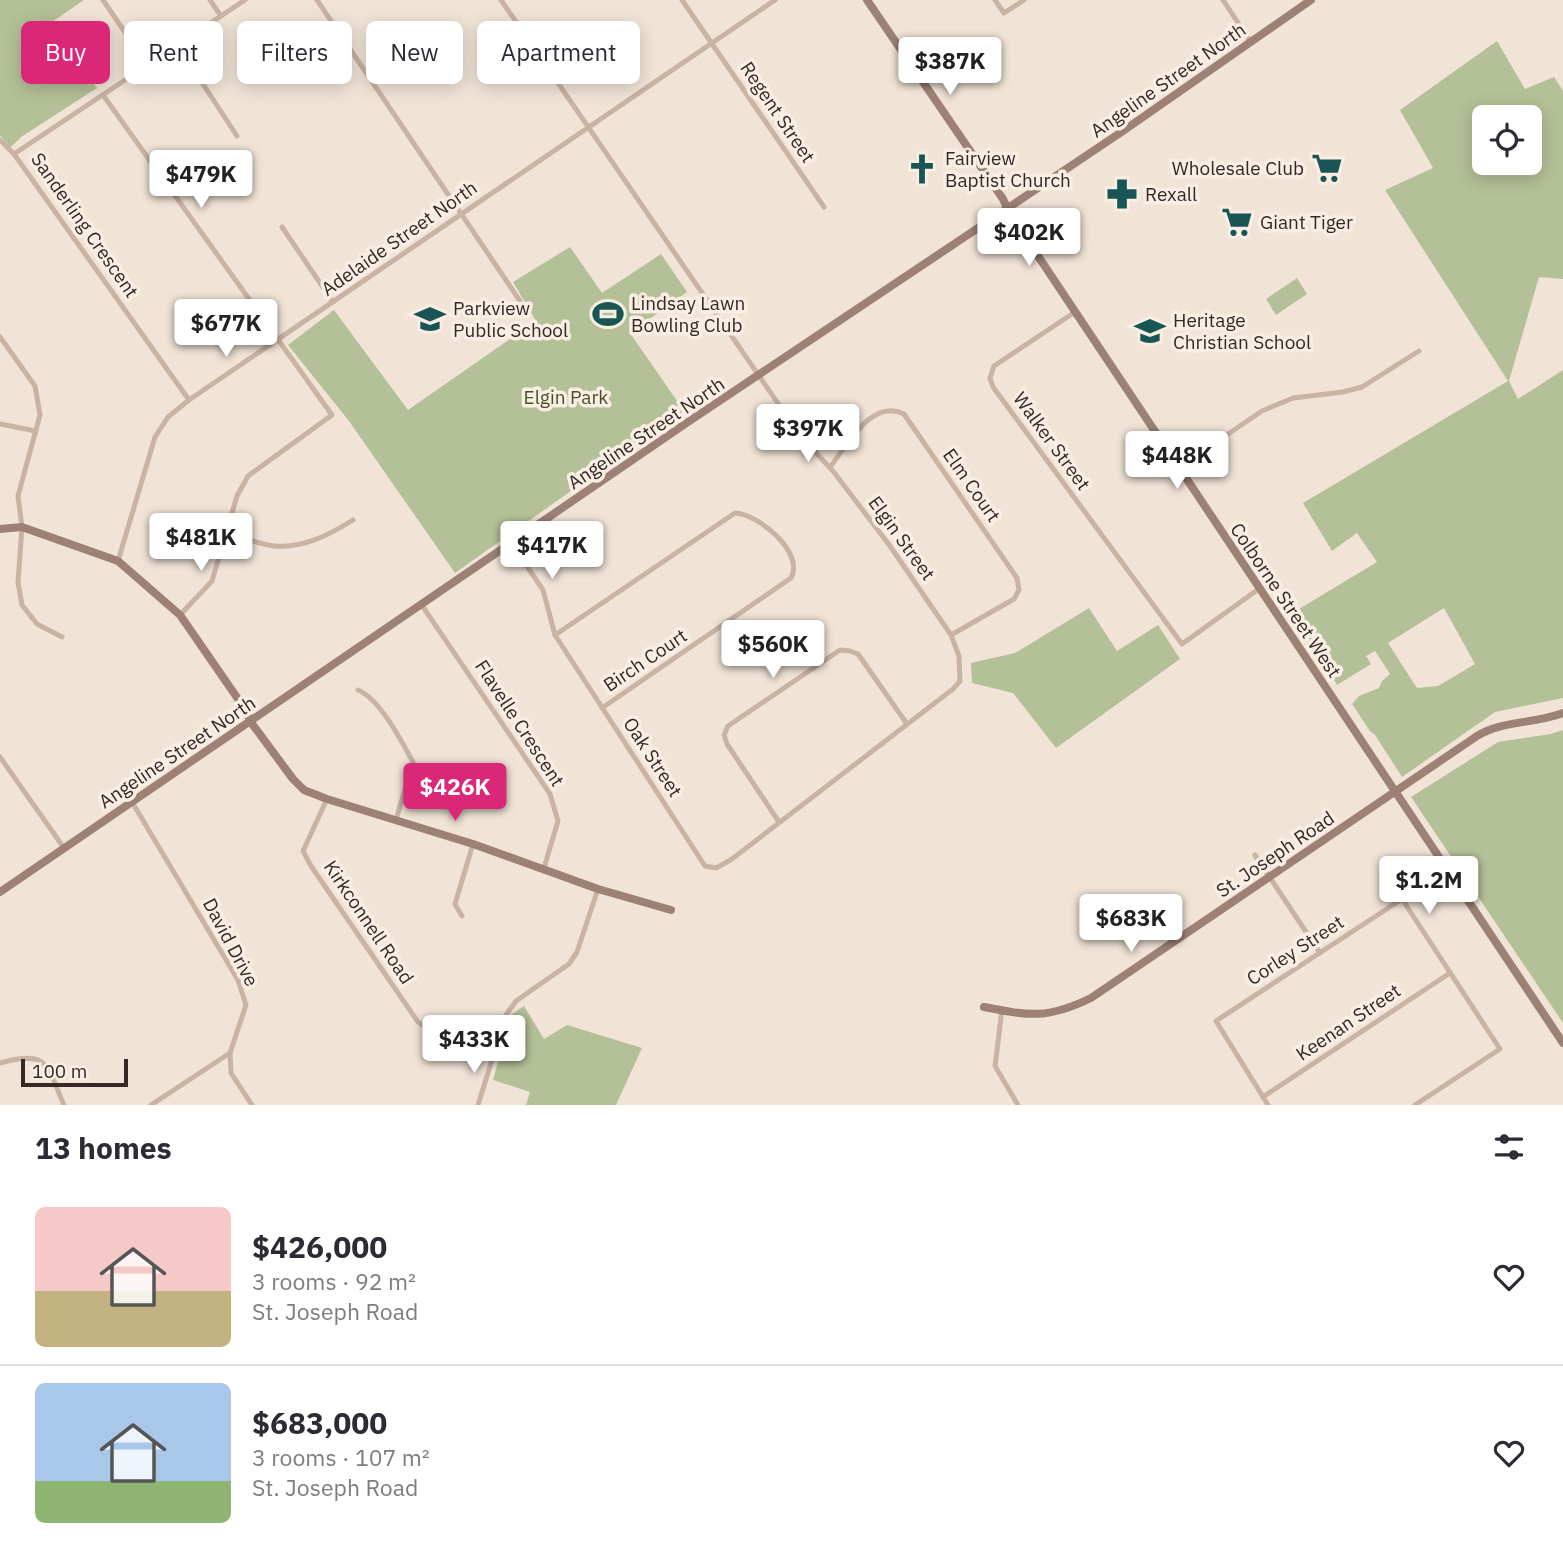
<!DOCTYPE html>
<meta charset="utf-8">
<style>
body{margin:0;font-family:"IBM Plex Sans",sans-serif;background:#f2f2f3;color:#2b2b33;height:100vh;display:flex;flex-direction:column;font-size:26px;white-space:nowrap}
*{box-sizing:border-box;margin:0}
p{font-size:23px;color:#7c7c81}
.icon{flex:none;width:38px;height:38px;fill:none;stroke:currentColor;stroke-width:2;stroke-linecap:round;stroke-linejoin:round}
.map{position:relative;height:1105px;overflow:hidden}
.sheet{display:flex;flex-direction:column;background:#fff;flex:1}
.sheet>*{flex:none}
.hud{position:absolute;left:21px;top:21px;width:700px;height:63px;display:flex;gap:14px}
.fabs{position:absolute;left:1472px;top:105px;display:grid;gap:14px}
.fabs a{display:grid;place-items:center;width:70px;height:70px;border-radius:10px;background:#fff;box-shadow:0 4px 18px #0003;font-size:35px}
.scale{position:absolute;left:21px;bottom:18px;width:107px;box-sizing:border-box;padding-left:7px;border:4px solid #342925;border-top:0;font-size:19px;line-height:24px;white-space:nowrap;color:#342925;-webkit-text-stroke:5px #f9eee3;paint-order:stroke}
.price{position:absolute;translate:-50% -60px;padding:0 16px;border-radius:7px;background:#fff;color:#222;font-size:23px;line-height:46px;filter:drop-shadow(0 2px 4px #0008)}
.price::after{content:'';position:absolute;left:50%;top:42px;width:21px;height:16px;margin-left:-10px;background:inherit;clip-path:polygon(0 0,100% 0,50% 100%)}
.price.selected{background:#db2777;color:#fff}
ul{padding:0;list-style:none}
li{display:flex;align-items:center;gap:21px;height:175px;padding:0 35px}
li+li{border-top:2px solid #e1e1e2}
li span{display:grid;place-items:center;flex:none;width:196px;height:140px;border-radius:10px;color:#555}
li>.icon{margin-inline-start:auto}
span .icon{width:84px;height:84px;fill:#fffc;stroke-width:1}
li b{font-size:30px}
h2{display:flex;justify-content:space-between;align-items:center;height:84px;padding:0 35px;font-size:30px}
.tag{padding:0 24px;border-radius:10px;background:#fff;box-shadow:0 4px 18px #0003;font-size:24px;line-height:63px}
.tag.selected{background:#db2777;color:#fff}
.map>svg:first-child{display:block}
.green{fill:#b4c097;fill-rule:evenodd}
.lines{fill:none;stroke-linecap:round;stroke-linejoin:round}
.street{stroke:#c9b3a3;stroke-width:5}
.secondary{stroke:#9d8175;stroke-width:8}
.labels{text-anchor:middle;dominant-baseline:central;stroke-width:7;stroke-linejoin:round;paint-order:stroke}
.street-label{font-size:19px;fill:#342925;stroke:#f9eee3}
.poi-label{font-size:19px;fill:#342925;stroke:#f9eee3;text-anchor:start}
.park-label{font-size:19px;fill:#455329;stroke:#f9eee3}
</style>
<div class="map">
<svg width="1563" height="1105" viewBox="0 0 1563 1105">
<rect width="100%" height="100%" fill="#f1e4d7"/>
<g class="green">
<polygon points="0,0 84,0 49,24 97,88 21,137 10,148 0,135"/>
<path d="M1497,41l28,48 29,-12 9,14v188l-24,-2 -30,104 9,18 45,-29v328l-68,14 -93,65 -27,-42 -5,-4 -18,-27 7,-8 20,-8 3,-7 8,-7 -15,-23 -9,5 5,8 -34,21 -43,-73 83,-50 -20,-29 -25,18 -29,-48 205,-122 -123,-191 48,-22 -33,-58zM1484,117h46v46h-46zM1444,608l31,56 -37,22 -21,2 -29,-45z"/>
<polygon points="570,247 602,293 661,254 687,292 630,333 684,411 455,573 349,421 288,345 334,310 408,410 536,321 513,282"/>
<polygon points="1297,278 1307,294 1276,315 1266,299"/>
<polygon points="1089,608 1117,651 1158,625 1180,659 1056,748 1013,693 972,683 971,663 1015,653"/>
<polygon points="1563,730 1563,1023 1411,797 1498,742 1551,734"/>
<polygon points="524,1006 544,1039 567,1025 642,1048 616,1105 526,1105 530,1092 493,1080 511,1015"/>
</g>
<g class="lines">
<g class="street">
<polyline points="103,0 148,66"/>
<polyline points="210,0 221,16"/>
<polyline points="317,0 522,304"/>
<polyline points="501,0 801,437 833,471 890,546 951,635 959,656 960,681 953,689 732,859 716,868 705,866 555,635 543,590 512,544"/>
<polyline points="682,0 824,207"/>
<polyline points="995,0 1004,13 1024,0"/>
<polyline points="1223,0 1250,41"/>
<polyline points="178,46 237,136"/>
<polyline points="103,95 332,415 248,476 237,496 212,581 180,615"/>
<polyline points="0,140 14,154 189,400"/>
<polyline points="14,154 245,0"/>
<polyline points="282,227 333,302"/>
<polyline points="1075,312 994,366 990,378 993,387 1182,644 1260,588"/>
<polyline points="0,337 35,386 40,415 18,496 22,527 18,582 22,605 37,624 62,637"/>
<polyline points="0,424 36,431"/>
<path d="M830,467c17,-21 41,-69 74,-53l113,164 2,12 -5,9 -63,36"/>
<polyline points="1179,467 1262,411 1293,398 1343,392 1362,387 1419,351"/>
<path d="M226,533c15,4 33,11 49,13 29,2 54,-11 78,-26"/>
<polyline points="118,561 155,437 168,417 189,400 775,0"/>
<polyline points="421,604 550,794 558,821 544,868"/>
<path d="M555,635l180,-122c23,1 70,39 56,65l-189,130"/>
<path d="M358,690c22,9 44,52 55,72l-17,58"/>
<polyline points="0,757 64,848"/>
<polyline points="327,799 303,851 311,866 418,1022 435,1034 495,1053"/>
<polyline points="132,802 238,980 246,1005 230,1053 231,1073 252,1105"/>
<polyline points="779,822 727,744 724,735 728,726 840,650 850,651 858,654 907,724"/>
<polyline points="1255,855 1320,953"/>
<polyline points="462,916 455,904 473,844"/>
<polyline points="1002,1010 995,1066 1018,1105"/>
<path d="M0,1063c49,-13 46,1 64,42"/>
<polyline points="1263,1097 1450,973"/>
<polyline points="151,1105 230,1053"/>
<polyline points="478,1105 506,1015 516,1001 569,964 577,952 598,889"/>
<polyline points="1268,1105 1216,1021 1402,899 1500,1049 1415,1105"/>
</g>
<g class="secondary">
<polyline points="867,0 1003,199 1010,214 1563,1043"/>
<polyline points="0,529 22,527 118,561 180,615 247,712 250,721 293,779 304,790 327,799 473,844 598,889 671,910"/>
<polyline points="0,892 688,422 1123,131 1311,0"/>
<path d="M984,1007c46,9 64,12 107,-9l386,-262c26,-16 58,-12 86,-23"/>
</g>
</g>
<defs>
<g id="supermarket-bare" transform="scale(2.415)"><path d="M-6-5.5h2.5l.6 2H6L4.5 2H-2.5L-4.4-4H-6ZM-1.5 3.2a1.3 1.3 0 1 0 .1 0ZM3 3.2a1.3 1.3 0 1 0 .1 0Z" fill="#1a5556" stroke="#f9eee3" stroke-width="2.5" paint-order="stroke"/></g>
<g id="church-bare" transform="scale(2.415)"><path d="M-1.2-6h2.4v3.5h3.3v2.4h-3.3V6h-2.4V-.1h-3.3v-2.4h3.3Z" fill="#1a5556" stroke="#f9eee3" stroke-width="2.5" paint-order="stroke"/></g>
<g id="pharmacy-bare" transform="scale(2.415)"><path d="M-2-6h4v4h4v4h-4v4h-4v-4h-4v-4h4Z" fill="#1a5556" stroke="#f9eee3" stroke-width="2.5" paint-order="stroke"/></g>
<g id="stadium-bare" transform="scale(2.415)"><path d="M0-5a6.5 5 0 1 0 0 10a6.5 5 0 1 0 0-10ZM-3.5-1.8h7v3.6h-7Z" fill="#1a5556" stroke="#f9eee3" stroke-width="2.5" paint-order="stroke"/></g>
<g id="school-bare" transform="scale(2.415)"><path d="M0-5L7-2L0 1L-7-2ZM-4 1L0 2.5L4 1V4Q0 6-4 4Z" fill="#1a5556" stroke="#f9eee3" stroke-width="2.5" paint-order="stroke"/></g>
</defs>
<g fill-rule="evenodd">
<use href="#supermarket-bare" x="1327" y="168"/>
<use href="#church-bare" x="922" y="169"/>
<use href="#pharmacy-bare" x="1122" y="194"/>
<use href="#supermarket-bare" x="1237" y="222"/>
<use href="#stadium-bare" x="608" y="314"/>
<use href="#school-bare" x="430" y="319"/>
<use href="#school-bare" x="1150" y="331"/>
</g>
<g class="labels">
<g class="street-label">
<text transform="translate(1168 80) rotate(-35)">Angeline Street North</text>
<text transform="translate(778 112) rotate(56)">Regent Street</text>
<text transform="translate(85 225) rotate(55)">Sanderling Crescent</text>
<text transform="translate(399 238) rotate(-35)">Adelaide Street North</text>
<text transform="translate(646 433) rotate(-34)">Angeline Street North</text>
<text transform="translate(1052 441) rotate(54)">Walker Street</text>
<text transform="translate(972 485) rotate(55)">Elm Court</text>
<text transform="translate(902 538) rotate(54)">Elgin Street</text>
<text transform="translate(1286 600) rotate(56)">Colborne Street West</text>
<text transform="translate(645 660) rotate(-34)">Birch Court</text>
<text transform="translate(520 723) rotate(57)">Flavelle Crescent</text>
<text transform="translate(177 752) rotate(-34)">Angeline Street North</text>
<text transform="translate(653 757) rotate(57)">Oak Street</text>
<text transform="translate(1275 854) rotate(-34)">St. Joseph Road</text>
<text transform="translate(369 922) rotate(56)">Kirkconnell Road</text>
<text transform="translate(231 942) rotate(62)">David Drive</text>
<text transform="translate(1295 950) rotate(-33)">Corley Street</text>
<text transform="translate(1348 1022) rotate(-34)">Keenan Street</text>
</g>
<g class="poi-label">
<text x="945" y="158">Fairview<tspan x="945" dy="22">Baptist Church</tspan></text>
<text x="1304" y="168" text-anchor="end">Wholesale Club</text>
<text x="1145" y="194">Rexall</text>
<text x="1260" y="222">Giant Tiger</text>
<text x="631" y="303">Lindsay Lawn<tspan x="631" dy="22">Bowling Club</tspan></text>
<text x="453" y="308">Parkview<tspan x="453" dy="22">Public School</tspan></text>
<text x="1173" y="320">Heritage<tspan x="1173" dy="22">Christian School</tspan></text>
</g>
<g class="park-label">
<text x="566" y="397">Elgin Park</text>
</g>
</g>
</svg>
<div class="fabs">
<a><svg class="icon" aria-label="locate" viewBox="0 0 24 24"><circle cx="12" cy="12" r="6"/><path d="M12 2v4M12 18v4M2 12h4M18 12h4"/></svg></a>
</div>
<div class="scale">100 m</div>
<b class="price" style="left:950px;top:97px">$387K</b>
<b class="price" style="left:201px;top:210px">$479K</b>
<b class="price" style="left:1029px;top:268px">$402K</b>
<b class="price" style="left:226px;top:359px">$677K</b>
<b class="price" style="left:808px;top:464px">$397K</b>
<b class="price" style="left:1177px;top:491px">$448K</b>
<b class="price" style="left:201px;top:573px">$481K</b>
<b class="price" style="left:552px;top:581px">$417K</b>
<b class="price" style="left:773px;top:680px">$560K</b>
<b class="price selected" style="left:455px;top:823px">$426K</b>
<b class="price" style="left:1429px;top:916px">$1.2M</b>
<b class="price" style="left:1131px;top:954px">$683K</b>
<b class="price" style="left:474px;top:1075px">$433K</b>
<div class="hud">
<a class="tag selected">Buy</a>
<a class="tag">Rent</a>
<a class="tag">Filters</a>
<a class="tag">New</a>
<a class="tag">Apartment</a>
</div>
</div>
<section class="sheet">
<h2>13 homes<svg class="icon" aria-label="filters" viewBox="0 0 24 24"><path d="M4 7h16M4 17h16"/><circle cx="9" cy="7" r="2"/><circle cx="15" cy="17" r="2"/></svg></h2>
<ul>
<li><span style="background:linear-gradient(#f6c9c9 60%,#c2b280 0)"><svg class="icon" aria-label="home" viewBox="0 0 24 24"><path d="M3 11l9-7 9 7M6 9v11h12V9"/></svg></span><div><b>$426,000</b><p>3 rooms · 92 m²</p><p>St. Joseph Road</p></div><svg class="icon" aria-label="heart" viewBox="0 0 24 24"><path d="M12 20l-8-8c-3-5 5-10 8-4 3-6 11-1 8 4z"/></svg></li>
<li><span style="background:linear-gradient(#a9c7e8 70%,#8fb573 0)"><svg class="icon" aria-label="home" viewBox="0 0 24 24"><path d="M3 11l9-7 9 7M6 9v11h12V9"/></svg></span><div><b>$683,000</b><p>3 rooms · 107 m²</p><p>St. Joseph Road</p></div><svg class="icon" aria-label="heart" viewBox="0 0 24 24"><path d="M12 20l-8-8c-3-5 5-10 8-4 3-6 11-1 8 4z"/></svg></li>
</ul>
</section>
